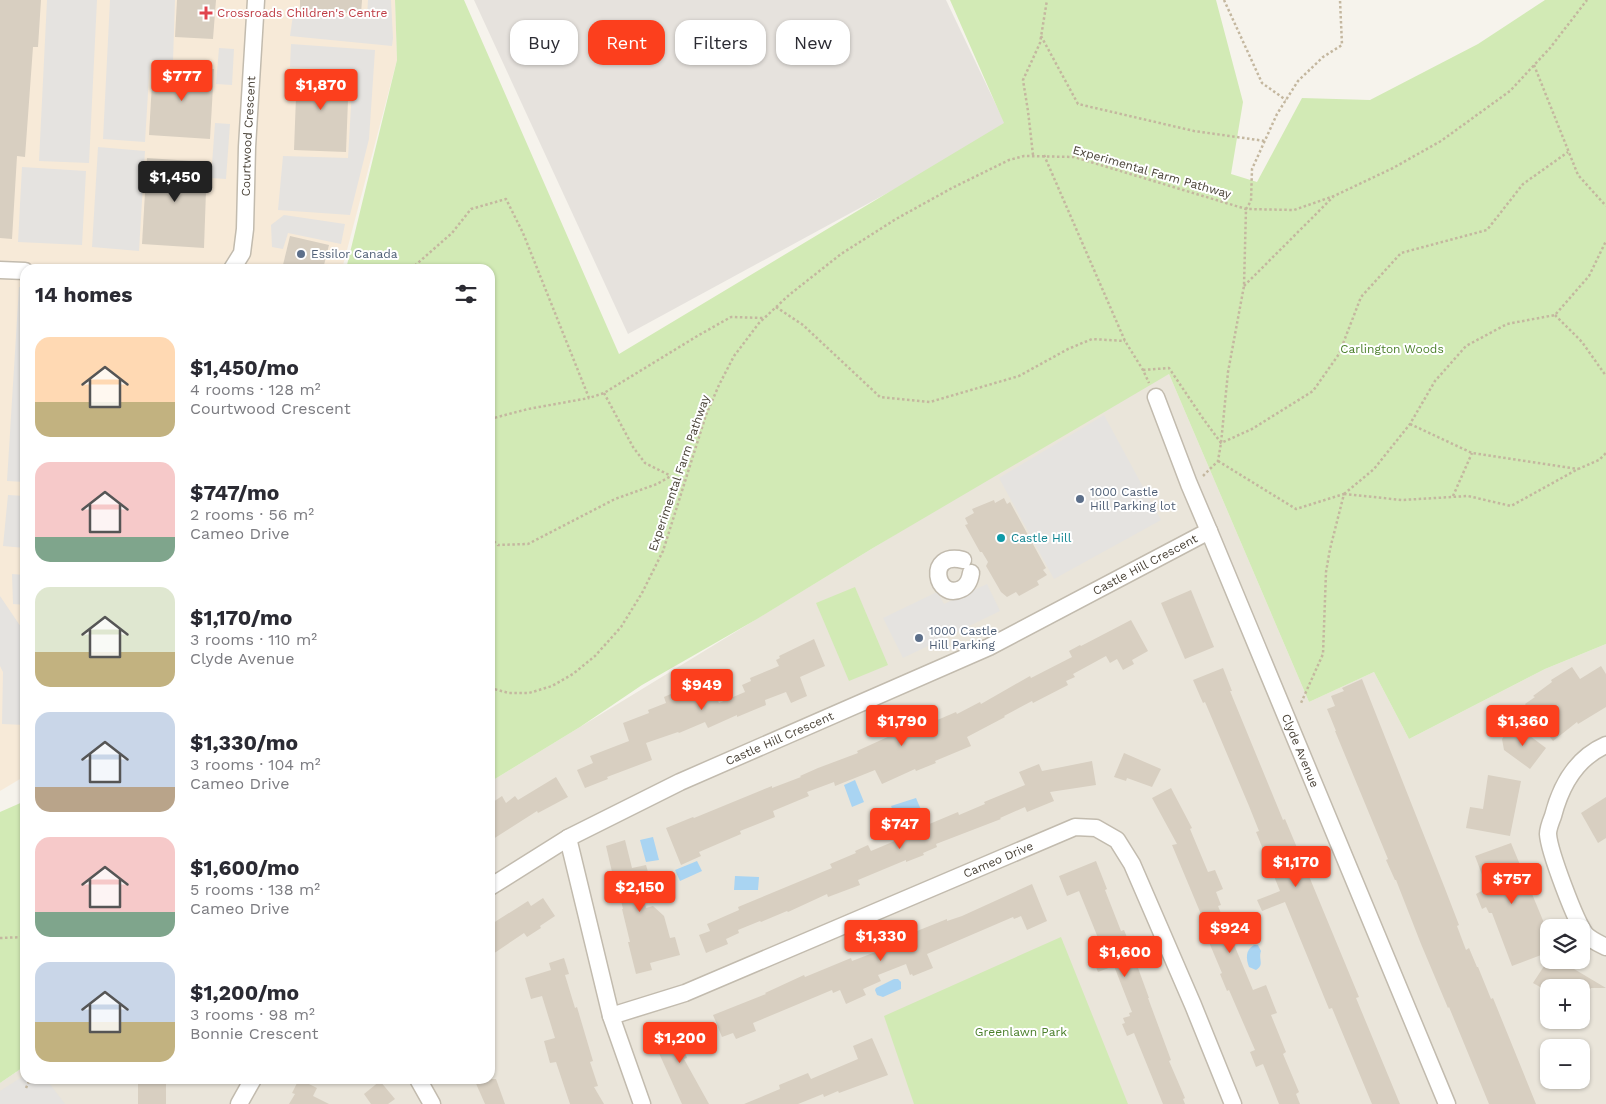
<!DOCTYPE html>
<meta charset="utf-8">
<style>
body{margin:0;font-family:"Work Sans",sans-serif;background:#f2f2f3;color:#2b2b33;height:100vh;display:flex;flex-direction:column;font-size:19px;white-space:nowrap}
*{box-sizing:border-box;margin:0}
p{font-size:16px;color:#7c7c81}
.icon{flex:none;width:28px;height:28px;fill:none;stroke:currentColor;stroke-width:2;stroke-linecap:round;stroke-linejoin:round}
.map{position:relative;flex:1;overflow:hidden}
.details{position:absolute;left:20px;top:264px;width:475px;height:820px;display:flex;flex-direction:column;background:#fff;border-radius:15px;box-shadow:0 1px 4px #0004}
.details>*{flex:none}
.top-card{position:absolute;left:510px;top:20px;width:475px;height:45px;display:flex;gap:10px}
.controls{position:absolute;left:1540px;top:919px;display:grid;gap:10px}
.controls a{display:grid;place-items:center;width:50px;height:50px;border-radius:10px;background:#fff;box-shadow:0 1px 4px #0004;font-size:25px}
.price{position:absolute;translate:-50% -42px;padding:0 11px;border-radius:5px;background:#fc3f1d;color:#fff;font-size:16px;line-height:32px;filter:drop-shadow(0 1px 2px #0008)}
.price::after{content:'';position:absolute;left:50%;top:30px;width:15px;height:11px;margin-left:-8px;background:inherit;clip-path:polygon(0 0,100% 0,50% 100%)}
.price.current{background:#222;color:#fff}
ul{padding:0;list-style:none}
li{display:flex;align-items:center;gap:15px;height:125px;padding:0 15px}
li span{display:grid;place-items:center;flex:none;width:140px;height:100px;border-radius:15px;color:#555}
li>.icon{margin-inline-start:auto}
span .icon{width:60px;height:60px;fill:#fffc;stroke-width:1}
li b{font-size:21px}
h2{display:flex;justify-content:space-between;align-items:center;height:60px;padding:0 15px;font-size:21px}
.chip{padding:0 18px;border-radius:15px;background:#fff;box-shadow:0 1px 4px #0004;font-size:18px;line-height:45px}
.chip.current{background:#fc3f1d;color:#fff}
.map>svg:first-child{display:block}
.residential{fill:#eae5da;fill-rule:evenodd}
.commercial{fill:#f7ead8}
.industrial{fill:#e6e2dd}
.green{fill:#d2eab5}
.parking{fill:#e5e3e0}
.water{fill:#a9d4f2}
.building{fill:#d8cfc1}
.lines{fill:none;stroke-linecap:round;stroke-linejoin:round}
.minor-casing{stroke:#c2bbae;stroke-width:19}
.path{stroke:#c4b79f;stroke-width:2.5;stroke-dasharray:2.5 2.5;stroke-linecap:butt}
.minor{stroke:#fff;stroke-width:16}
.health-dot{fill:#e0444e;stroke:#fff;stroke-width:2}
.service-dot{fill:#5c6f8a;stroke:#fff;stroke-width:2}
.culture-dot{fill:#0f9aa8;stroke:#fff;stroke-width:2}
.labels{text-anchor:middle;dominant-baseline:central;stroke-width:4;stroke-linejoin:round;paint-order:stroke}
.health-label{font-size:12px;fill:#be3a42;stroke:#fff;text-anchor:start}
.street-label{font-size:12px;fill:#4b4439;stroke:#fff}
.service-label{font-size:12px;fill:#4e5e75;stroke:#fff;text-anchor:start}
.park-label{font-size:12px;fill:#4a7f2a;stroke:#fff}
.culture-label{font-size:12px;fill:#0d838f;stroke:#fff;text-anchor:start}
</style>
<div class="map">
<svg width="1606" height="1104" viewBox="0 0 1606 1104">
<rect width="100%" height="100%" fill="#f6f3ec"/>
<path class="residential" d="M1169,374l140,328 65,-30 35,67 136,-70 61,-25v460h-1606v-21l25,-17v13h465v-297l640,-391zM1549,928h32v32h-32zM1549,988h32v32h-32zM1549,1048h32v32h-32z"/>
<polygon class="commercial" points="0,0 395,0 397,60 342,269 25,269 25,776 0,791"/>
<polygon class="industrial" points="474,0 946,0 1007,128 628,334"/>
<g class="green">
<polygon points="395,0 464,0 619,354 1004,123 950,0 1216,0 1243,102 1231,174 1257,182 1302,98 1370,100 1478,44 1545,0 1606,0 1606,644 1545,669 1409,739 1374,672 1309,702 1169,374 873,548 757,619 642,685 580,727 490,782 490,269 346,269 397,60"/>
<polygon points="855,587 888,665 849,681 816,603"/>
<polygon points="25,801 25,1066 0,1083 0,812"/>
<polygon points="1061,937 1128,1104 914,1104 884,1016"/>
</g>
<g class="parking">
<polygon points="47,0 97,0 89,163 39,161"/>
<polygon points="110,0 175,0 173,61 150,60 145,142 103,139"/>
<polygon points="368,0 391,0 393,38 392,46 290,36 293,15 367,17"/>
<polygon points="291,44 375,50 369,139 350,215 278,210 283,156 348,158 353,71 290,67"/>
<polygon points="219,48 234,49 232,85 216,84"/>
<polygon points="215,123 230,124 226,179 211,178"/>
<polygon points="98,147 145,151 139,251 92,247"/>
<polygon points="22,167 86,171 82,245 18,242"/>
<polygon points="284,215 345,224 341,244 288,233 283,249 272,247 271,225"/>
<polygon points="19,287 25,287 25,482 7,481"/>
<polygon points="1104,415 1161,520 1054,579 999,478"/>
<polygon points="8,495 25,496 25,548 3,546"/>
<polygon points="12,574 25,575 25,605 13,604"/>
<polygon points="987,584 1000,611 903,658 883,618 937,592 944,604"/>
<polygon points="0,596 25,633 25,725 2,724 3,672 0,666"/>
<polygon points="25,1075 25,1079 46,1079 65,1104 0,1104 0,1091"/>
</g>
<g class="water">
<polygon points="855,780 864,802 852,807 844,785"/>
<polygon points="916,798 922,812 897,820 891,806"/>
<polygon points="653,837 659,860 646,862 640,840"/>
<polygon points="697,861 702,871 680,881 675,870"/>
<polygon points="735,876 759,877 758,890 734,890"/>
<path d="M660,883l6,1 2,8 -3,4 -10,2 -10,-2 -1,-3c4,-7 8,-9 16,-10z"/>
<path d="M1254,945h4l3,6c-3,8 4,14 -5,19l-7,-3c-3,-8 -4,-17 5,-22z"/>
<polygon points="894,979 898,979 901,982 901,989 883,997 877,995 875,990 876,988"/>
</g>
<g class="building">
<polygon points="0,0 41,0 38,47 33,47 25,157 17,156 12,239 0,238"/>
<polygon points="177,0 216,0 213,39 175,37"/>
<polygon points="300,0 362,0 361,14 300,10"/>
<polygon points="153,65 214,69 210,139 149,135"/>
<polygon points="297,70 349,73 346,152 294,150"/>
<polygon points="147,158 207,162 204,248 142,244"/>
<polygon points="290,236 329,245 323,269 282,269"/>
<polygon points="1004,498 1007,504 1010,502 1046,568 1043,570 1047,575 1037,581 1039,585 1019,596 1016,592 1007,597 1001,592 986,566 988,562 982,552 980,552 965,525 968,524 965,518 974,513 972,509 994,500 995,503"/>
<polygon points="1191,590 1214,647 1185,659 1161,603"/>
<polygon points="1131,620 1148,651 1132,660 1134,664 1123,670 1117,659 1110,663 1106,656 1073,674 1075,677 1066,681 1068,685 1033,703 1032,701 1004,716 1005,717 967,737 971,746 935,761 936,763 916,771 915,769 882,784 875,770 835,786 834,782 807,792 809,796 773,811 775,817 740,831 741,834 699,852 701,856 681,865 666,828 693,817 694,818 772,786 772,788 801,777 800,776 818,768 858,753 857,751 892,735 891,733 919,722 921,727 956,712 957,714 980,702 981,704 1030,676 1031,678 1072,657 1069,651 1080,645 1081,646"/>
<polygon points="814,639 825,666 800,677 807,696 791,703 786,692 765,700 766,705 737,717 737,715 708,728 705,722 679,733 678,732 646,743 652,760 607,777 608,779 585,788 577,770 593,763 590,756 629,741 623,723 649,713 648,710 666,703 664,697 673,693 671,689 690,681 692,686 708,679 719,703 745,692 742,685 751,681 750,678 779,666 776,660 780,658 779,656"/>
<polygon points="1601,666 1606,674 1606,707 1578,724 1577,722 1553,741 1525,704 1535,697 1533,696 1552,682 1551,680 1572,667 1580,679"/>
<polygon points="1223,668 1232,691 1230,691 1283,820 1285,819 1311,881 1359,997 1356,998 1400,1104 1372,1104 1332,1008 1329,1009 1285,902 1262,911 1257,900 1280,891 1256,832 1259,831 1249,806 1205,702 1203,703 1193,680"/>
<polygon points="1362,679 1444,886 1459,925 1457,926 1466,950 1469,948 1477,967 1478,967 1491,999 1493,998 1536,1104 1489,1104 1449,1007 1448,1008 1421,944 1396,880 1395,880 1386,860 1388,859 1335,731 1336,731 1327,709 1335,706 1331,696 1344,691 1342,688"/>
<polygon points="1518,727 1546,748 1530,769 1504,750 1502,739 1506,733 1514,733"/>
<polygon points="1124,753 1161,769 1152,787 1127,778 1126,781 1114,777"/>
<polygon points="1092,761 1096,785 1050,792 1054,801 1027,812 1025,807 1000,818 1001,819 936,844 937,847 923,853 924,855 906,862 906,860 858,880 860,885 828,897 827,894 788,912 787,911 761,922 760,921 738,930 739,933 726,939 728,944 706,953 699,935 710,931 707,924 739,910 738,907 832,868 830,864 856,853 855,851 868,845 871,851 909,835 906,829 926,821 927,825 958,812 959,815 985,804 984,802 1025,785 1019,772 1039,764 1042,771"/>
<polygon points="1488,775 1521,781 1510,836 1466,828 1470,807 1483,809"/>
<polygon points="556,777 568,797 538,813 537,811 490,841 490,804 502,796 506,803 515,796 518,800"/>
<polygon points="1171,788 1192,828 1190,829 1208,872 1215,870 1223,889 1216,892 1221,905 1218,906 1253,990 1266,985 1277,1013 1271,1015 1286,1052 1283,1054 1299,1092 1296,1094 1300,1104 1279,1104 1263,1064 1256,1067 1250,1052 1255,1050 1229,990 1227,991 1220,974 1222,973 1200,921 1203,919 1172,845 1177,844 1152,798"/>
<polygon points="1606,797 1606,838 1598,843 1581,813"/>
<polygon points="625,840 632,868 646,865 650,879 640,882 646,908 653,906 664,916 670,938 675,937 680,955 650,963 652,970 636,974 628,942 630,942 622,909 623,909 617,884 615,885 606,846"/>
<polygon points="1511,843 1549,935 1549,952 1512,966 1492,913 1489,913 1486,907 1482,909 1476,894 1487,888 1475,856"/>
<polygon points="1096,861 1107,889 1105,890 1121,931 1124,930 1135,957 1134,957 1149,998 1148,998 1171,1060 1169,1061 1185,1098 1183,1099 1185,1104 1163,1104 1134,1033 1127,1036 1122,1024 1125,1023 1123,1018 1130,1016 1129,1013 1132,1012 1114,966 1098,972 1090,953 1102,948 1092,923 1079,891 1067,896 1059,876"/>
<polygon points="1032,884 1047,921 1027,930 1021,916 1014,919 1013,917 927,954 933,968 913,976 912,974 910,975 906,964 878,975 881,981 863,989 866,995 846,1004 840,990 833,993 832,990 753,1023 756,1031 736,1039 733,1033 722,1037 713,1015 766,994 765,993 804,975 805,977 851,958 852,961 899,943 897,939 947,919 947,921 962,916"/>
<polygon points="543,898 555,916 540,926 541,928 527,937 524,933 490,956 490,925 528,901 531,906"/>
<polygon points="564,958 569,974 565,975 575,1008 577,1007 593,1061 590,1062 598,1086 594,1087 604,1104 570,1104 556,1062 550,1063 544,1041 555,1038 542,996 531,999 525,978 551,970 549,963"/>
<polygon points="1548,960 1563,960 1575,968 1574,969 1606,988 1591,988 1581,1004 1581,988 1549,988 1549,992 1533,983"/>
<polygon points="689,1024 698,1045 684,1050 687,1058 684,1059 709,1104 682,1104 653,1040"/>
<polygon points="872,1038 888,1075 839,1093 838,1091 824,1097 823,1094 798,1104 744,1104 780,1089 779,1085 808,1073 811,1079 858,1059 853,1046"/>
<polygon points="299,1079 317,1088 313,1096 329,1104 289,1104 295,1094 292,1093"/>
<polygon points="474,1079 496,1079 505,1104 485,1104"/>
<polygon points="138,1081 166,1082 166,1104 138,1104"/>
<polygon points="380,1081 395,1099 388,1104 371,1104 364,1094"/>
</g>
<g class="lines">
<g class="minor-casing">
<g id="minor">
<path id="s1" d="M232,269l10,-16 3,-24 2,-82 9,-147"/>
<polyline points="0,270 25,271"/>
<path id="s2" d="M1156,397l33,87 20,47 238,573"/>
<path d="M963,560c-38,-9 -27,41 -2,29 7,-3 9,-9 10,-16"/>
<path d="M1606,745c-30,13 -45,40 -53,71 -2,5 -5,13 -5,18 1,17 28,89 38,101 5,5 14,9 20,12"/>
<polyline points="568,838 611,1016 642,1104"/>
<path id="s3" d="M490,887l78,-49 112,-56 309,-135 220,-116"/>
<path id="s4" d="M611,1016l74,-23 390,-166 21,1 21,12 15,24 61,141 40,99"/>
<polyline points="418,1079 432,1104"/>
<polyline points="239,1104 253,1079"/>
</g>
</g>
<g class="path">
<polyline points="1224,0 1262,83 1286,100"/>
<polyline points="1041,36 1078,104 1194,131 1265,141"/>
<polyline points="1534,65 1578,175 1606,206"/>
<polyline points="1033,155 1028,111 1023,80 1040,43 1047,0"/>
<polyline points="1044,155 1125,341 1143,370 1149,383"/>
<polyline points="411,269 452,233 471,209 506,199 523,233 589,398 604,393 699,335 731,317 764,318"/>
<polyline points="1244,286 1333,197"/>
<polyline points="776,307 803,325 880,397 930,402 1019,376 1068,349 1092,339 1125,341"/>
<polyline points="1555,315 1582,342 1606,376"/>
<polyline points="1143,370 1169,368 1202,417 1221,443 1252,429 1313,391 1339,354 1361,297 1401,253 1487,230 1523,184 1568,152"/>
<polyline points="604,393 633,447 645,463 671,476"/>
<polyline points="490,419 528,409 589,398"/>
<polyline points="1410,424 1472,453 1578,469"/>
<polyline points="1218,461 1296,509 1344,494 1330,549 1326,572 1323,654 1301,703"/>
<polyline points="1203,476 1218,461 1221,443 1228,372 1244,286 1246,209 1251,201 1252,169 1277,114 1298,81 1323,57 1342,45 1340,0"/>
<polyline points="1344,494 1374,469 1410,424 1435,381 1466,346 1507,324 1555,315 1589,276 1606,241"/>
<polyline points="1344,494 1402,500 1468,496 1511,506 1578,469 1599,460 1606,453"/>
<polyline points="1453,496 1472,453"/>
<polyline points="490,538 498,545 528,544 615,499 657,484 671,476 686,481"/>
<polyline points="490,688 509,693 529,693 552,686 573,674 595,656 621,627 642,593 663,551 706,415 719,385 734,356 759,323 789,295 841,254 896,219 952,188 1009,160 1024,156 1074,157 1246,209 1294,210 1334,196 1393,168 1441,141 1510,91 1550,48 1587,0"/>
<polyline points="0,938 25,937"/>
<polyline points="26,1088 30,1079"/>
</g>
<use href="#minor" class="minor"/>
</g>
<path class="health-dot" d="M203.5 5.5h5v5h5v5h-5v5h-5v-5h-5v-5h5z"/>
<g class="service-dot">
<circle cx="301" cy="254" r="5"/>
<circle cx="1080" cy="499" r="5"/>
<circle cx="919" cy="638" r="5"/>
</g>
<circle class="culture-dot" cx="1001" cy="538" r="5"/>
<g class="labels">
<g class="health-label">
<text x="217" y="13">Crossroads Children's Centre</text>
</g>
<g class="street-label">
<text stroke="none"><textPath href="#s1" startOffset="136">Courtwood Crescent</textPath></text>
<text transform="translate(1152 172) rotate(16)">Experimental Farm Pathway</text>
<text transform="translate(679 473) rotate(-71)">Experimental Farm Pathway</text>
<text stroke="none"><textPath href="#s3" startOffset="731">Castle Hill Crescent</textPath></text>
<text stroke="none"><textPath href="#s3" startOffset="326">Castle Hill Crescent</textPath></text>
<text stroke="none"><textPath href="#s2" startOffset="382">Clyde Avenue</textPath></text>
<text stroke="none"><textPath href="#s4" startOffset="418">Cameo Drive</textPath></text>
</g>
<g class="service-label">
<text x="311" y="254">Essilor Canada</text>
<text x="1090" y="492">1000 Castle<tspan x="1090" dy="14">Hill Parking lot</tspan></text>
<text x="929" y="631">1000 Castle<tspan x="929" dy="14">Hill Parking</tspan></text>
</g>
<g class="park-label">
<text x="1392" y="349">Carlington Woods</text>
<text x="1021" y="1032">Greenlawn Park</text>
</g>
<g class="culture-label">
<text x="1011" y="538">Castle Hill</text>
</g>
</g>
</svg>
<div class="controls">
<a><svg class="icon" aria-label="layers" viewBox="0 0 24 24"><path d="M12 4l9 5-9 5-9-5zM3 14l9 5 9-5"/></svg></a>
<a>+</a>
<a>−</a>
</div>
<b class="price" style="left:182px;top:102px">$777</b>
<b class="price" style="left:321px;top:111px">$1,870</b>
<b class="price current" style="left:175px;top:203px">$1,450</b>
<b class="price" style="left:702px;top:711px">$949</b>
<b class="price" style="left:902px;top:747px">$1,790</b>
<b class="price" style="left:1523px;top:747px">$1,360</b>
<b class="price" style="left:900px;top:850px">$747</b>
<b class="price" style="left:1296px;top:888px">$1,170</b>
<b class="price" style="left:1512px;top:905px">$757</b>
<b class="price" style="left:640px;top:913px">$2,150</b>
<b class="price" style="left:1230px;top:954px">$924</b>
<b class="price" style="left:881px;top:962px">$1,330</b>
<b class="price" style="left:1125px;top:978px">$1,600</b>
<b class="price" style="left:680px;top:1064px">$1,200</b>
<div class="top-card">
<a class="chip">Buy</a>
<a class="chip current">Rent</a>
<a class="chip">Filters</a>
<a class="chip">New</a>
</div>
<section class="details">
<h2>14 homes<svg class="icon" aria-label="filters" viewBox="0 0 24 24"><path d="M4 7h16M4 17h16"/><circle cx="9" cy="7" r="2"/><circle cx="15" cy="17" r="2"/></svg></h2>
<ul>
<li><span style="background:linear-gradient(#ffd9b3 65%,#c2b280 0)"><svg class="icon" aria-label="home" viewBox="0 0 24 24"><path d="M3 11l9-7 9 7M6 9v11h12V9"/></svg></span><div><b>$1,450/mo</b><p>4 rooms · 128 m²</p><p>Courtwood Crescent</p></div></li>
<li><span style="background:linear-gradient(#f6c9c9 75%,#7fa58c 0)"><svg class="icon" aria-label="home" viewBox="0 0 24 24"><path d="M3 11l9-7 9 7M6 9v11h12V9"/></svg></span><div><b>$747/mo</b><p>2 rooms · 56 m²</p><p>Cameo Drive</p></div></li>
<li><span style="background:linear-gradient(#dfe7d0 65%,#c2b280 0)"><svg class="icon" aria-label="home" viewBox="0 0 24 24"><path d="M3 11l9-7 9 7M6 9v11h12V9"/></svg></span><div><b>$1,170/mo</b><p>3 rooms · 110 m²</p><p>Clyde Avenue</p></div></li>
<li><span style="background:linear-gradient(#c9d6e8 75%,#b9a48a 0)"><svg class="icon" aria-label="home" viewBox="0 0 24 24"><path d="M3 11l9-7 9 7M6 9v11h12V9"/></svg></span><div><b>$1,330/mo</b><p>3 rooms · 104 m²</p><p>Cameo Drive</p></div></li>
<li><span style="background:linear-gradient(#f6c9c9 75%,#7fa58c 0)"><svg class="icon" aria-label="home" viewBox="0 0 24 24"><path d="M3 11l9-7 9 7M6 9v11h12V9"/></svg></span><div><b>$1,600/mo</b><p>5 rooms · 138 m²</p><p>Cameo Drive</p></div></li>
<li><span style="background:linear-gradient(#c9d6e8 60%,#c2b280 0)"><svg class="icon" aria-label="home" viewBox="0 0 24 24"><path d="M3 11l9-7 9 7M6 9v11h12V9"/></svg></span><div><b>$1,200/mo</b><p>3 rooms · 98 m²</p><p>Bonnie Crescent</p></div></li>
</ul>
</section>
</div>
